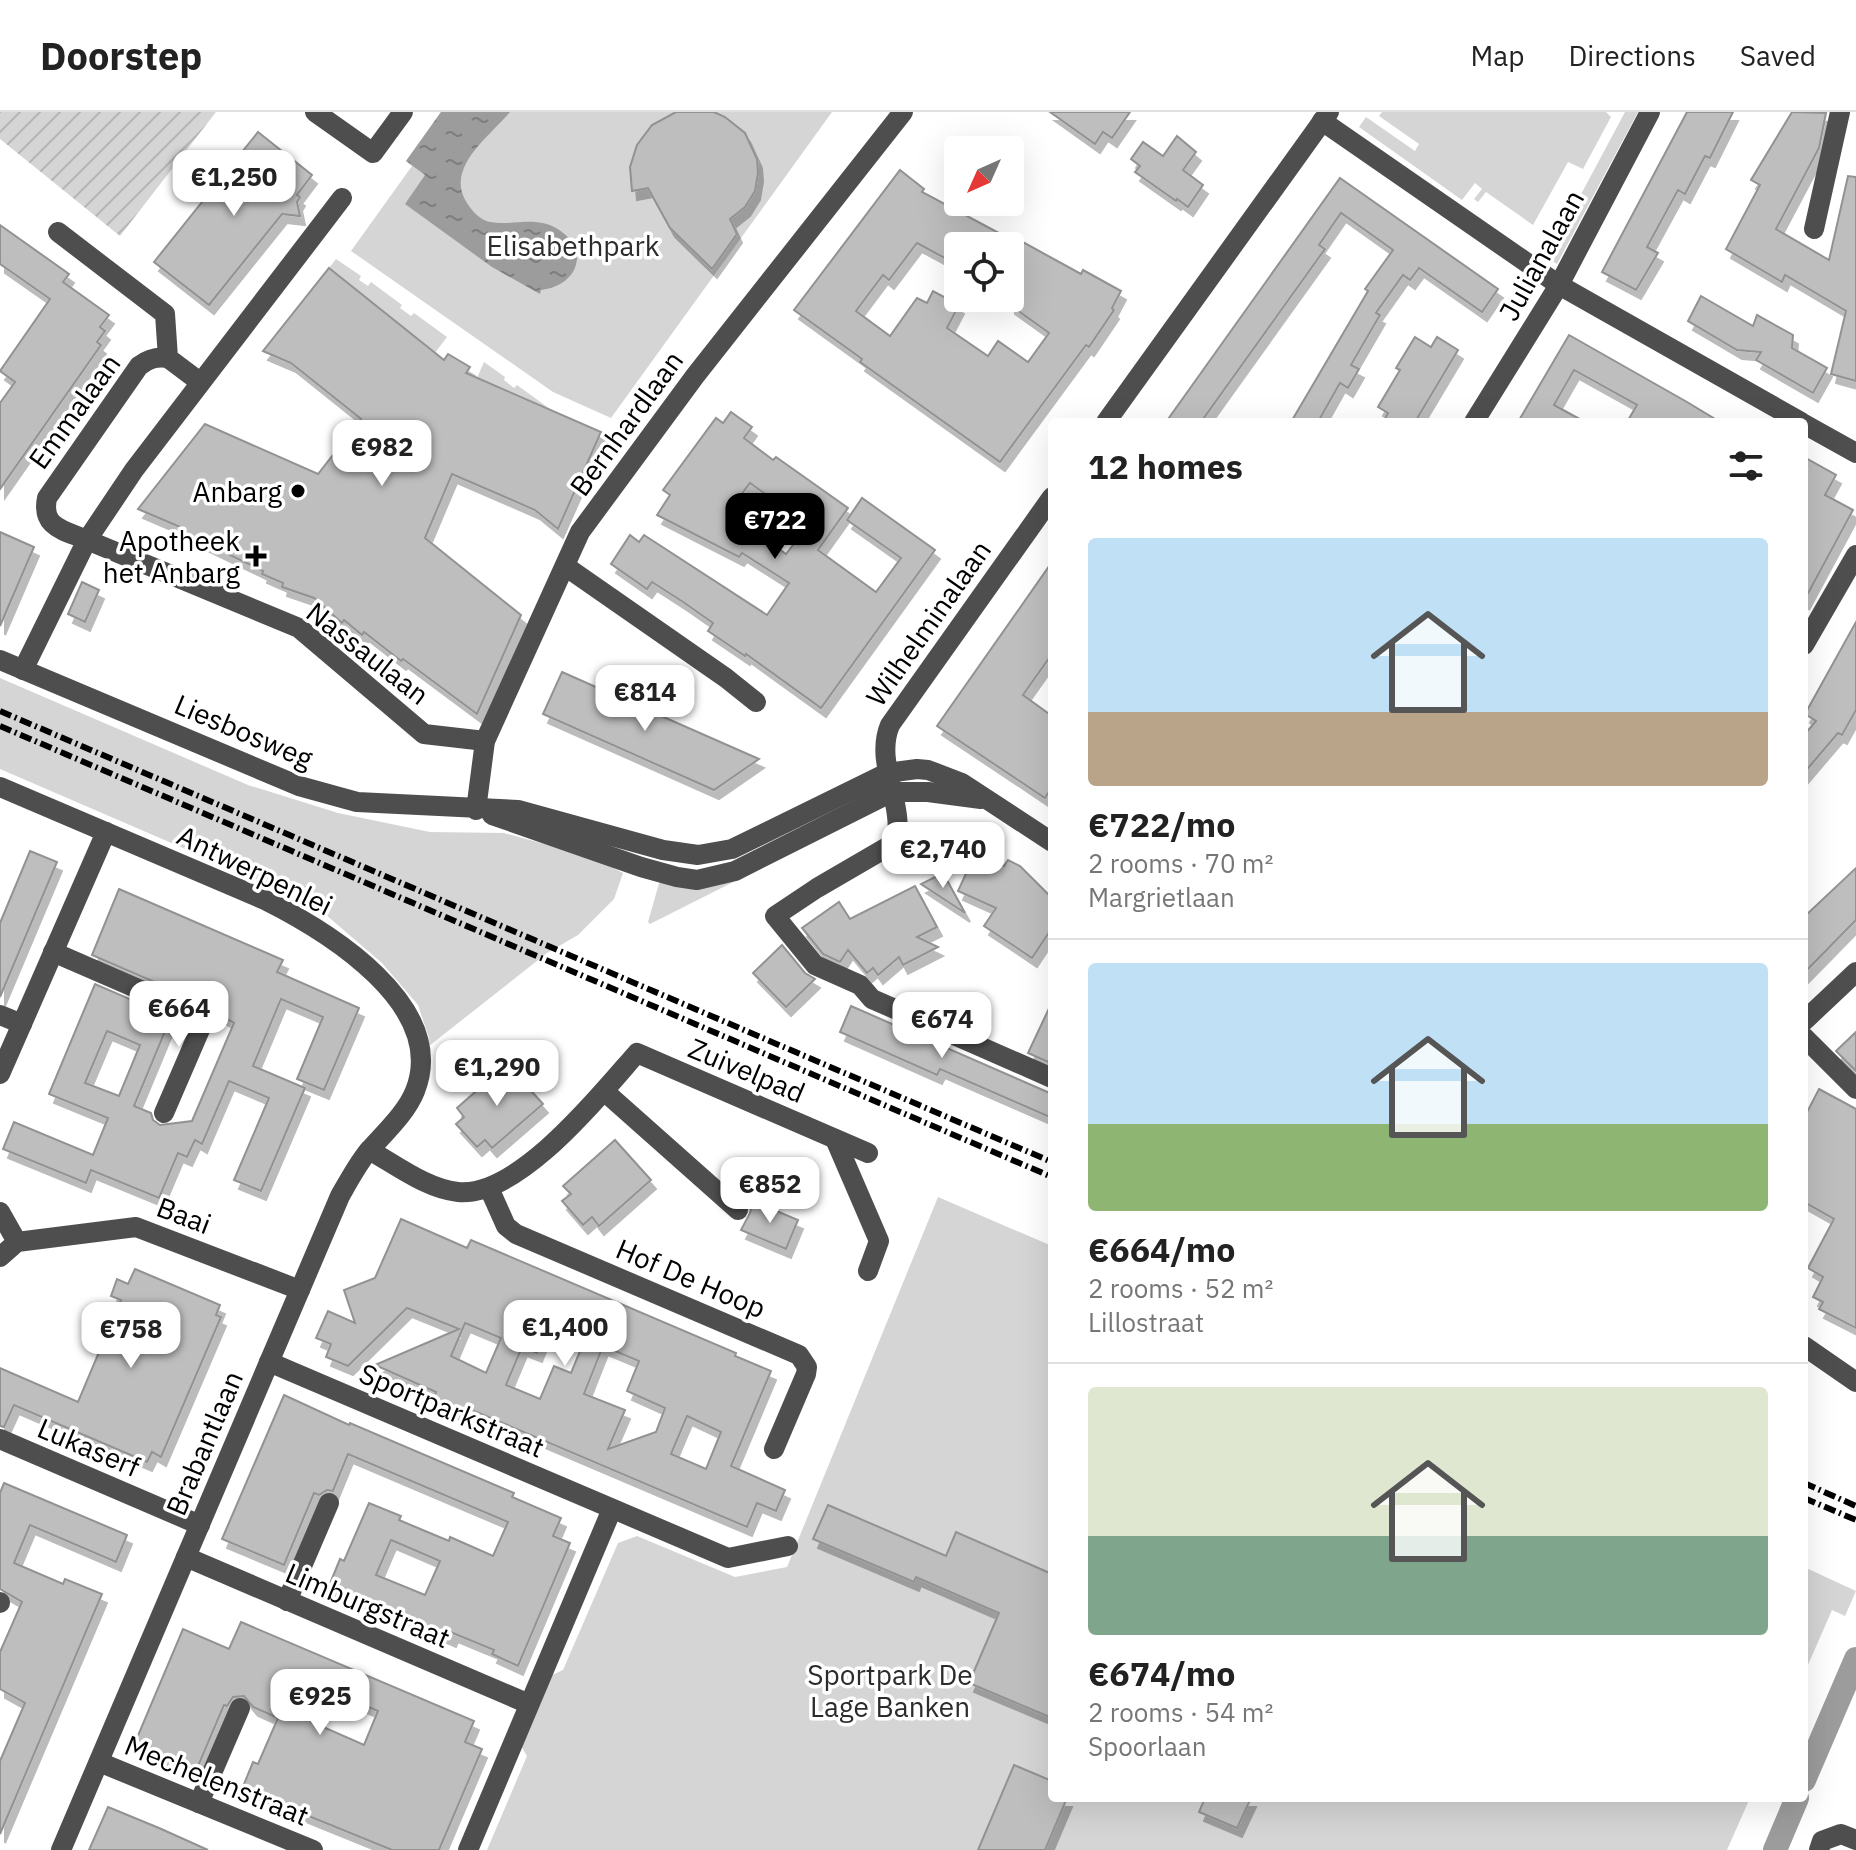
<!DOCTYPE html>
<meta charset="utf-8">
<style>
body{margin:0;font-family:"IBM Plex Sans",sans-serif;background:#f6f6f6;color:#222;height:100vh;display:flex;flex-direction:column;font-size:30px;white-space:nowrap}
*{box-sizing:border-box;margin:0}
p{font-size:26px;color:#767676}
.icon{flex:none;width:44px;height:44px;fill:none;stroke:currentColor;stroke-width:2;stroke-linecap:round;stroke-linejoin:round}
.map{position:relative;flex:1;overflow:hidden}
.details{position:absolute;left:1048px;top:306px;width:760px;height:1384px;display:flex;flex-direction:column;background:#fff;border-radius:8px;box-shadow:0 8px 32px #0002}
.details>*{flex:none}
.needle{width:52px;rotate:225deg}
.fabs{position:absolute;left:944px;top:24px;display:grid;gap:16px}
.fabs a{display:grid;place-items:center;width:80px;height:80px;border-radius:8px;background:#fff;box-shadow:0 8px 32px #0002;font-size:40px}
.price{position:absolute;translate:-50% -68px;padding:0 18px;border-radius:16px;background:#fff;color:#222;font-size:26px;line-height:52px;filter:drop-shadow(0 2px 4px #0008)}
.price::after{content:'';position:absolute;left:50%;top:48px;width:24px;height:18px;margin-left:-12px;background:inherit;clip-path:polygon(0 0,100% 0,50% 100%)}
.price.selected{background:#000;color:#fff}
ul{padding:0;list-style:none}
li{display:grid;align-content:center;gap:16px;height:424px;padding:0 40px}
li+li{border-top:2px solid #e0e0e0}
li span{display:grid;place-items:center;height:248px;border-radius:8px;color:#555}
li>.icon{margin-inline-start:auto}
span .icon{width:144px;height:144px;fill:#fffc;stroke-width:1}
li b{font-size:34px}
h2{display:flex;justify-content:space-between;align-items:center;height:96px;padding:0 40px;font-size:34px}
header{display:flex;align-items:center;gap:48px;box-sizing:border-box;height:112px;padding:0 40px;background:#fff;border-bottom:2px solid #e0e0e0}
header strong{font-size:38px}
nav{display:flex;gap:44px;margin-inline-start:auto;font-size:28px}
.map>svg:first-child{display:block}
.green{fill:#d5d5d5}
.garden{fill:url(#garden-furrows)}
.water{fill:url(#water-ripples)}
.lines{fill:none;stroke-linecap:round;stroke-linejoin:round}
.canal{stroke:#9c9c9c;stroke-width:24}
.building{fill:#bebebe;stroke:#929292;stroke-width:2;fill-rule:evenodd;filter:url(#shadow)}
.minor{stroke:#4e4e4e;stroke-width:20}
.rail{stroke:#000;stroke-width:6;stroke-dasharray:12 4 2 4;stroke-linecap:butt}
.poi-dot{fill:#000;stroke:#fff;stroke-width:3}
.labels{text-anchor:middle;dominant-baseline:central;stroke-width:7;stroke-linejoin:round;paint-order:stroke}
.park-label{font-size:28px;fill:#2c2c2c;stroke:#fff}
.street-label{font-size:28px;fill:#000;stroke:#fff}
.poi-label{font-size:28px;fill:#000;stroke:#fff;text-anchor:end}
</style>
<header>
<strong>Doorstep</strong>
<nav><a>Map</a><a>Directions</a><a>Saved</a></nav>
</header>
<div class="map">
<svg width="1856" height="1738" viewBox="0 0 1856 1738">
<defs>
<pattern id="garden-furrows" width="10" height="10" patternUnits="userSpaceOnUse" patternTransform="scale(2)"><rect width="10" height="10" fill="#d5d5d5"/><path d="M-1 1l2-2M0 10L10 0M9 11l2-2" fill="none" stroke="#b5b5b5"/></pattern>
<pattern id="water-ripples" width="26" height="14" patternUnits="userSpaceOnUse" patternTransform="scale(2)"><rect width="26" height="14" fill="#9c9c9c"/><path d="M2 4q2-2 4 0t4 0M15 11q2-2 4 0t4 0" fill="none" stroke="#7d7d7d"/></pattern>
<filter id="shadow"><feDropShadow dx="5" dy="9" stdDeviation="0" flood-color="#0004"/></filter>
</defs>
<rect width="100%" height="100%" fill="#fff"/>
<g class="green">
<polygon points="441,0 832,0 611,306 553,280 351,139 412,54 406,49"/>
<polygon points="1382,0 1606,0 1611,5 1583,57 1568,50 1533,113 1486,80 1478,90 1474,87 1482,77 1475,71 1462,88 1359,15 1366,5 1415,39 1419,32 1379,4"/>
<polygon points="1625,0 1638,0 1557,152 1547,146"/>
<polygon points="336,147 361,164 359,168 368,174 371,170 402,193 400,196 411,204 414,201 447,225 435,241 329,156"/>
<polygon points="484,250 505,265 504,268 514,276 517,273 550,297 477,266"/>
<polygon points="0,566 248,673 338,701 430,720 504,721 592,745 623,761 614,787 578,823 547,841 429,934 429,926 418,893 382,851 325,802 276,776 0,657"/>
<polygon points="860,706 650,812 648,810 660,768 685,774"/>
<polygon points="938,1085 1052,1134 1052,1686 1750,1686 1727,1738 487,1738 527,1644 521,1634 550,1564 563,1558 618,1431 637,1424 735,1465 787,1455"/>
<polygon points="1804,1455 1856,1479 1845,1504 1832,1498 1804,1562"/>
</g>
<polygon class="garden" points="0,0 216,0 120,124 0,27"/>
<path class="water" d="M441,0h69c-20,24 -66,56 -43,91 5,8 13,17 23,19 23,4 44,-6 66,6 35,20 23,58 -15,62l-1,4 -48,-27 -87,-63 20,-29 -19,-14z"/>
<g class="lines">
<g class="canal">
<polyline points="1804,1668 1856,1547"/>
<polyline points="1775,1738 1797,1686"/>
</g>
</g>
<g class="building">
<polygon points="676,0 714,0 725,5 745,21 757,47 758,61 755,79 745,95 730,107 737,122 712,157 670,116 648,76 632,79 630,55 637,33 652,13"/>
<polygon points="1050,0 1130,0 1112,26 1103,20 1095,32"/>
<polygon points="1687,0 1733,0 1710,46 1705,44 1685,82 1678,78 1647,135 1658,141 1636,178 1602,160"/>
<polygon points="1792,0 1826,1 1819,36 1776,117 1829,148 1848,64 1856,65 1856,269 1831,262 1846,199 1785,163 1782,170 1726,137 1760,73 1751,68"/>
<polygon points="258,20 312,63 297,83 300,85 297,90 300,104 282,102 209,193 154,150"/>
<polygon points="1177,24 1196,40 1183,58 1203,73 1188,95 1177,87 1176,89 1135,60 1140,54 1131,47 1143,30 1163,44"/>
<path d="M900,58l24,19 -2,3 88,47v-4l71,39 2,-4 38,21 -9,17 2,2 -25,37 -3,-2 -86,117 -140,-100 2,-3 -68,-49zM917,131l33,18 8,-15h52v59l39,28 -21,29 -30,-21 -10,15 -41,-28 12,-23 -26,-14 -6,12 -10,-5 -27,38 -34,-25 27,-36 6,5z"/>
<polygon points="1340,66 1498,177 1482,200 1419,156 1410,168 1403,163 1376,201 1380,203 1351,253 1359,257 1348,276 1340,271 1318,310 1291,310 1368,179 1365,177 1393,138 1341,101 1319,133 1325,137 1201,310 1166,310"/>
<polygon points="0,113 69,162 63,170 109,203 100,215 105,219 97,230 101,233 0,377 0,291 15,270 0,259 50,187 0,152"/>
<polygon points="329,156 444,248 448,242 470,255 466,261 601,320 558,417 535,398 452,362 425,426 521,503 477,602 403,547 401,549 364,520 362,523 344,508 342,511 314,486 282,475 283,471 262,462 263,459 178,418 180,415 138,397 205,312 318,362 361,307 291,251 263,239"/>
<polygon points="1701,184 1753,214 1757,203 1793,223 1792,236 1827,256 1813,281 1756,248 1761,240 1737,238 1688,209"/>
<polygon points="1569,223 1687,290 1720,310 1627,310 1637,293 1574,258 1554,293 1585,310 1518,310"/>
<polygon points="1415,225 1431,235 1437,225 1458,238 1415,310 1383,310 1388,301 1378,295 1400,258 1396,256"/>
<path d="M731,300l21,15 -8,11 29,22 3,-3 72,51 -30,42 58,42 25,-34 -54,-38 15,-22 73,52 -114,158 -75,-54 -1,2 -37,-25 5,-8 -30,-21 -31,-20 -5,7 -36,-25 19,-29 9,7 5,-7 123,80 22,-32 -47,-30 -3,4 -82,-42 13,-20 -7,-5 53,-72 7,5zM750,371l58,42 -22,29 -58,-42z"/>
<polygon points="1804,345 1836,363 1825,383 1853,398 1804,489"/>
<polygon points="0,420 34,435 0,514"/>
<polygon points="1052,450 1052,542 1023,583 1052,604 1052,675 1045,686 937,614"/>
<polygon points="82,470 99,478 85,510 68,502"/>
<polygon points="1856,510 1856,598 1842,623 1838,621 1804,661 1804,623 1816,609 1805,602"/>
<polygon points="562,560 693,618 759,647 714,678 543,602"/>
<polygon points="30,739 57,750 0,885 0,811"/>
<polygon points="974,744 992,752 995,748 1004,754 1008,748 1020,754 1052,786 1052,816 1032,846 984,814 996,796 958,779"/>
<polygon points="1856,756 1856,808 1804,861 1804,805"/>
<polygon points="943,761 965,801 921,772"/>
<polygon points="915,774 937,815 917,825 938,835 903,853 899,845 878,863 873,856 867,861 848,838 840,850 823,842 802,816 839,790 850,807"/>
<path d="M119,777l164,71 -6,12 82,36 -35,82 -27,-11 26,-62 -42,-18 -28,67 52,22 -44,103 -27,-11 35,-82 -40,-17 -27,63 -7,-4 -8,17 -9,-4 -19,45 -68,-28 -5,13 -83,-34 11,-27 79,33 15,-37 -59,-24 46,-110 76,33 -37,89 17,7 2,7 7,5 32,-4 42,-98 -17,-10 -7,-7 -118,-51zM107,919l33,14 -21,51 -34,-13z"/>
<polygon points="782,833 805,861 815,867 786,895 753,861"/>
<polygon points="1052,890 1052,942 1048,950 1028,941"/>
<polygon points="851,894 1052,982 1052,1006 940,957 937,963 840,920"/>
<polygon points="1856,920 1856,959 1836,939"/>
<polygon points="507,952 543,992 492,1036 485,1028 477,1035 456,1012 464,1005 457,996"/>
<polygon points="1819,977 1856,997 1856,1216 1819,1197 1823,1190 1813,1185 1823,1165 1808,1156 1834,1107 1804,1090 1804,1006"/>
<polygon points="615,1028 651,1068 599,1114 592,1105 583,1113 562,1089 571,1082 563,1074"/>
<polygon points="753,1089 798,1108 786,1137 741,1118 750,1101"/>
<path d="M401,1107l66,29 4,-8 265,113 -1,3 36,15 -40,95 54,24 -9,21 -19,-8 -10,24 -275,-117 -3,7 -37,-15 4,-10 -61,-27 84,-36 -52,-21 -59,58 -22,-9 5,-13 -15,-6 12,-27 27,12 -11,-33 31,-12zM465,1211l36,15 -15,35 -35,-17zM549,1211l36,16 -14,34 -17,-7 -14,33 -34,-14 16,-38 15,6zM603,1234l36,15 -12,30 38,17 -9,24 -48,17 17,-39 -41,-16zM687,1304l34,16 -15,37 -35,-15z"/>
<polygon points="135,1157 220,1193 216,1203 221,1205 161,1345 152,1340 147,1350 14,1293 4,1315 0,1314 0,1256 78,1290 121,1188 111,1184 117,1167 128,1172"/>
<path d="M284,1283l65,30 1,-2 164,70 -2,4 49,21 -8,18 17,7 -52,123 -26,-12 2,-4 -41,-17 -2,5 -122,-52 11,-27 4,2 25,-58 32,13 -2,4 26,11 24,10 1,-4 43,19 15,-34 -160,-68 -15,37 -6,-1 -8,5 -5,-2 -30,72 -62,-26zM391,1428l49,21 -15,34 -49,-20z"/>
<polygon points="4,1371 127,1423 116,1450 30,1413 14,1451 63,1472 65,1467 102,1482 0,1722 0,1649 25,1591 0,1577 0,1540 22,1490 0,1477 0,1381"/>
<polygon points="828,1393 946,1444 956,1420 1052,1462 1052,1606 969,1571 999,1501 916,1465 914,1470 813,1427"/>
<path d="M241,1510l233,99 -9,21 17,7 -43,101h-47l-150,-61 11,-27 5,2 20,-46 -25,-11 -9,-11 -11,1 -6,9 -3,-1 -28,66 -62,-26 49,-116 46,20zM328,1577l50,22 -14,34 -50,-22z"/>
<polygon points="1014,1653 1052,1669 1052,1686 1067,1686 1045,1738 978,1738"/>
<polygon points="1205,1686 1251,1686 1237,1716 1199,1700"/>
<polygon points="108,1695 159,1716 208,1738 89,1738"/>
</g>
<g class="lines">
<g class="minor">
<polyline points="315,0 373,41 403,0"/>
<polyline points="1322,9 1559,173 1801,310"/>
<polyline points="1814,117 1840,0"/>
<polyline points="58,120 165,202 168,246 200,270"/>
<path d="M168,246c-12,-2 -20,1 -29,8l-92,132c-6,30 17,32 40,42l47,-70 208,-272"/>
<polyline points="1106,310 1329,0"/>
<polyline points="1474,310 1559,173 1650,0"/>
<polyline points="1804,312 1856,341"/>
<path d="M1052,385l-162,228c-16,38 15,78 6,117l-79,46 -42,28 40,49 45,20 12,14 180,79"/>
<polyline points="565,454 726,566 756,590"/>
<polyline points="1804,533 1856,443"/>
<polyline points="0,548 299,674 357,690 518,698 663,738 698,743 732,737 887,661 917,657 928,658 962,671 1052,730"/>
<polyline points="23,558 87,428 299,516 424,622 485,629"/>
<path d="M0,675l265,113c62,31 184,105 150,191 -9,23 -33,44 -49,63 -10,13 -18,28 -26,42l-279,654"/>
<polyline points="476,698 485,629 580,420 695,264 903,0"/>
<polyline points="492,703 641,755 677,765 697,768 735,759 892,680 928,680 981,687"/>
<polyline points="53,840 205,906 164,1001"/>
<polyline points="0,903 22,912"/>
<polyline points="1804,909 1856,860"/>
<polyline points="1804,925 1856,977"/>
<polyline points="0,962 106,720"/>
<polyline points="604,979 738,1098"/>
<polyline points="835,1027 879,1129 868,1159"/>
<path d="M369,1038c27,15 58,39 89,42 60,6 142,-97 179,-139l231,100"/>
<polyline points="489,1076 506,1114 516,1122 799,1243 807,1255 806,1262 774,1337"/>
<polyline points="0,1100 17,1130"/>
<polyline points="0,1145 17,1130 136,1115 300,1178"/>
<polyline points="1804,1234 1856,1270"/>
<polyline points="269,1250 728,1446 788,1434"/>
<polyline points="0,1327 200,1413"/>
<polyline points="186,1445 529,1592"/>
<polyline points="287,1489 329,1391"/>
<polyline points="0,1491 0,1490"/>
<polyline points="99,1650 313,1738"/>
<polyline points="199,1691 240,1596"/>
<polyline points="468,1738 612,1397"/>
<polyline points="1819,1738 1822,1729 1841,1722 1856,1728"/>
</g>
<g class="rail">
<polyline points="0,599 1052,1050"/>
<polyline points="0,614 1052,1065"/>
<polyline points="1804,1371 1856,1394"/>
<polyline points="1804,1386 1856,1408"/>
</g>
</g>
<g class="poi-dot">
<circle cx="298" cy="379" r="8"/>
<path d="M252 432h8v8h8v8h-8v8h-8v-8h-8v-8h8z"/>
</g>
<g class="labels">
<g class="park-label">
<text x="573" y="133">Elisabethpark</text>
<text x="890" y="1562">Sportpark De<tspan x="890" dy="32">Lage Banken</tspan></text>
</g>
<g class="street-label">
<text transform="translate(1541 143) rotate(-61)">Julianalaan</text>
<text transform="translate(74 299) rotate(-54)">Emmalaan</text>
<text transform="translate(626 311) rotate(-54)">Bernhardlaan</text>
<text transform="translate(928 511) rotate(-55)">Wilhelminalaan</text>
<text transform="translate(368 541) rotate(38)">Nassaulaan</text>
<text transform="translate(244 619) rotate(23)">Liesbosweg</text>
<text transform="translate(255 758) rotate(26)">Antwerpenlei</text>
<text transform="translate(747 958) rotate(23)">Zuivelpad</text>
<text transform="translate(184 1103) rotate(21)">Baai</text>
<text transform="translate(691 1166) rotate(23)">Hof De Hoop</text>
<text transform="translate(452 1298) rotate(23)">Sportparkstraat</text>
<text transform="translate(204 1331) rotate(-67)">Brabantlaan</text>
<text transform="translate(89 1335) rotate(23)">Lukaserf</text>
<text transform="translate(368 1493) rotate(23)">Limburgstraat</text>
<text transform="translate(217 1668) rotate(22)">Mechelenstraat</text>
</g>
<g class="poi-label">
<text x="282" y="379">Anbarg</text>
<text x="240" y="428">Apotheek<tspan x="240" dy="32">het Anbarg</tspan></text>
</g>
</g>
</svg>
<div class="fabs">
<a><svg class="needle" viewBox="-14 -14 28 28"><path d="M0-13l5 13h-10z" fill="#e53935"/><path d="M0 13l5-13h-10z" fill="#767676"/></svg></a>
<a><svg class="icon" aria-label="locate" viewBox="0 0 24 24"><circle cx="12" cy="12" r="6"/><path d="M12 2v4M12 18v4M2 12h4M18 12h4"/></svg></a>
</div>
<b class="price" style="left:234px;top:106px">€1,250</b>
<b class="price" style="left:382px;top:376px">€982</b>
<b class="price selected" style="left:775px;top:449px">€722</b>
<b class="price" style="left:645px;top:621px">€814</b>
<b class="price" style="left:943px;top:778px">€2,740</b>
<b class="price" style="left:179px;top:937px">€664</b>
<b class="price" style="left:942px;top:948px">€674</b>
<b class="price" style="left:497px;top:996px">€1,290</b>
<b class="price" style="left:770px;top:1113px">€852</b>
<b class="price" style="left:565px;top:1256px">€1,400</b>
<b class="price" style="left:131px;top:1258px">€758</b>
<b class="price" style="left:320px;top:1625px">€925</b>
<section class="details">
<h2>12 homes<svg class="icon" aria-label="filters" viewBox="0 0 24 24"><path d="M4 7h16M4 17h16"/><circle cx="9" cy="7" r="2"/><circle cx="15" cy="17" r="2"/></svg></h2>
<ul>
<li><span style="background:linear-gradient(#bfe0f5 70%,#b9a48a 0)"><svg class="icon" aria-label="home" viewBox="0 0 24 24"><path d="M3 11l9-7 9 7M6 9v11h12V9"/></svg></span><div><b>€722/mo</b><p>2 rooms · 70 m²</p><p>Margrietlaan</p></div></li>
<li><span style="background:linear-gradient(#bfe0f5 65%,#8fb573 0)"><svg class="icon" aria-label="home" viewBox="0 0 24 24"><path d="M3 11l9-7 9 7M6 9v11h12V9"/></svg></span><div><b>€664/mo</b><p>2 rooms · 52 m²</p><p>Lillostraat</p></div></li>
<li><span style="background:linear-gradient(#dfe7d0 60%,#7fa58c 0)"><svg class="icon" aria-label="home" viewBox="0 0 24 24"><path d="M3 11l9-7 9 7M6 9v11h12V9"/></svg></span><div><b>€674/mo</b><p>2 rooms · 54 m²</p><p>Spoorlaan</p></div></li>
</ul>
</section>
</div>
